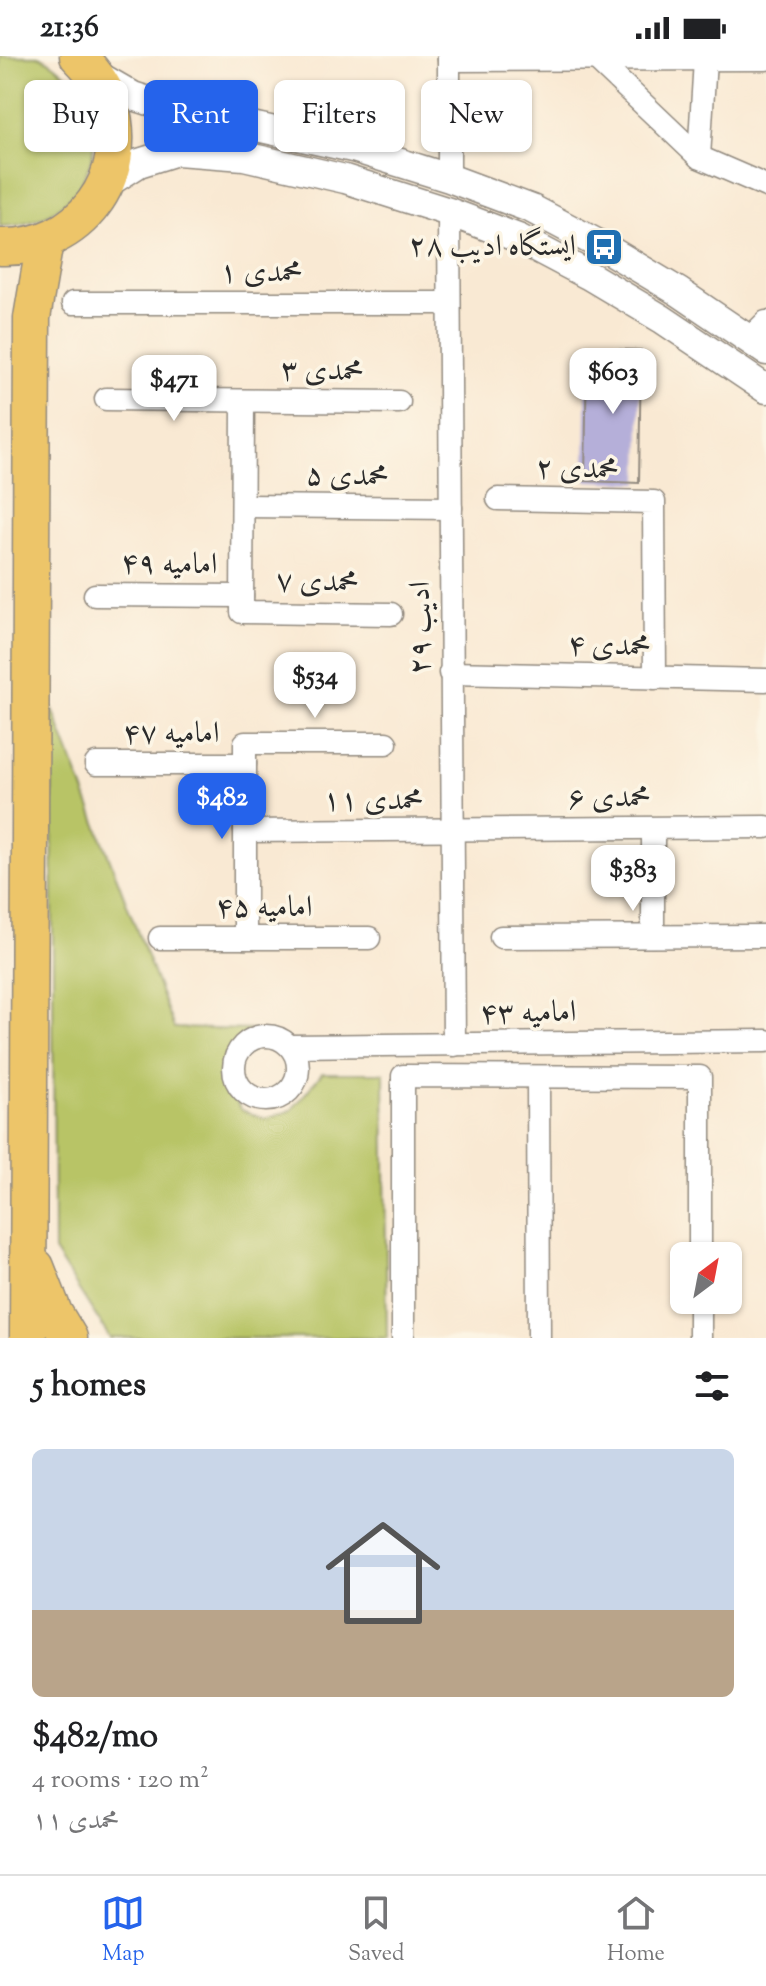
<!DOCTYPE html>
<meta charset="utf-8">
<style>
body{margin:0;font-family:"Sorts Mill Goudy",Amiri,serif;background:#f2f2f2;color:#202124;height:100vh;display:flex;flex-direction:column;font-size:30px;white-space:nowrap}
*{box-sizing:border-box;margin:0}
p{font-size:26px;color:#757577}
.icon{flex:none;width:44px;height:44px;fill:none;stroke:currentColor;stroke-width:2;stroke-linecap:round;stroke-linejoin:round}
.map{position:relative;height:1282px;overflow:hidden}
.details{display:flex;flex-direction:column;background:#fff;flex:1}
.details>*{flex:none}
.top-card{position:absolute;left:24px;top:24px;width:718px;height:72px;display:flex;gap:16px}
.needle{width:52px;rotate:32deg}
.tools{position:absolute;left:670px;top:1186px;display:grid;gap:16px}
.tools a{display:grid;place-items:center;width:72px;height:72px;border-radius:12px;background:#fff;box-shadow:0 2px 6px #0004;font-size:40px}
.price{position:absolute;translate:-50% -68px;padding:0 18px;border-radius:16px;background:#fff;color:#222;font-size:26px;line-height:52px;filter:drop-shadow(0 2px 4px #0008)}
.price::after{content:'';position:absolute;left:50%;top:48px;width:24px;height:18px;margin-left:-12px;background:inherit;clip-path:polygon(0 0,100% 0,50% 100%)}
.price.active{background:#2563eb;color:#fff}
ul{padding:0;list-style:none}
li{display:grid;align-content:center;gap:16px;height:424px;padding:0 32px}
li span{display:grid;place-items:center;height:248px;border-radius:12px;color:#555}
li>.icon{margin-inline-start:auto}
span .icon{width:144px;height:144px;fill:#fffc;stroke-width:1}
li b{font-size:34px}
h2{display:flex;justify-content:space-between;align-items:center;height:96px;padding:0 32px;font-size:34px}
.chip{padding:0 28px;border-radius:12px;background:#fff;box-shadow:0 2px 6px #0004;font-size:28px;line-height:72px}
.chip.active{background:#2563eb;color:#fff}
.status{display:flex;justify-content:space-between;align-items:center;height:56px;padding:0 40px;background:#fff;direction:ltr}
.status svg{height:22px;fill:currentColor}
.dock{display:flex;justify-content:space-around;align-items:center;height:112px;border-top:2px solid #e0e0e0;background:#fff;font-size:22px;color:#757577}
.dock a{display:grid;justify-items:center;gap:4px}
.dock .active{color:#2563eb}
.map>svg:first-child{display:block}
.green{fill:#b8c466;stroke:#727848;stroke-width:2}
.building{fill:#b5afd9}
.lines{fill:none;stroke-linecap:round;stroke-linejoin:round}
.minor-casing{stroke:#928a7f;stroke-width:25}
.tertiary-casing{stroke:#928a7f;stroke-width:31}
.primary-casing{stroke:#928a7f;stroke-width:39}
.minor{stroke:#fff;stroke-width:22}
.tertiary{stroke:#fff;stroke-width:28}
.primary{stroke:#edc569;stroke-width:36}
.labels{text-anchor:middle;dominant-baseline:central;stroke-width:7;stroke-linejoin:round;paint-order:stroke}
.poi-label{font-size:30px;fill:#2b2b2b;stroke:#fcf5e5;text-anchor:end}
.street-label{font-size:30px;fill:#2b2b2b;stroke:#fcf5e5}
</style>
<div class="status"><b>21:36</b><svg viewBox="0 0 49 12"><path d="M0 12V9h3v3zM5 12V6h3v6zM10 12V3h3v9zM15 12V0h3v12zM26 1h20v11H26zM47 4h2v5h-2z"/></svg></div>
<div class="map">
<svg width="766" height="1282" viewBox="0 0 766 1282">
<rect width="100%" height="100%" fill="#fcf5e5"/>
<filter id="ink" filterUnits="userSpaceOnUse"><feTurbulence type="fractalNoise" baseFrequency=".0125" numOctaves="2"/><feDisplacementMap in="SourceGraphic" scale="16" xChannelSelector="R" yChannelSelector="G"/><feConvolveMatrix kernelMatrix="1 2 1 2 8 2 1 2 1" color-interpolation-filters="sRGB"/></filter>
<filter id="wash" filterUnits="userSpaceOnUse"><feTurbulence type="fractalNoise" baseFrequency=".006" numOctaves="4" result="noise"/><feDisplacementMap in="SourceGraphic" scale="32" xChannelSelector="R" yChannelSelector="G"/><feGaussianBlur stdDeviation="1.8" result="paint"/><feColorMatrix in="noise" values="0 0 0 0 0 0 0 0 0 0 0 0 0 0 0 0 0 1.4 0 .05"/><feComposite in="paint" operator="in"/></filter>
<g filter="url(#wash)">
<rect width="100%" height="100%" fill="#f9e9d3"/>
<g class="green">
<path d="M0,0c12,0 26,0 37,0 12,3 23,13 31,21 57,60 13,150 -68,149z"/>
<path d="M52,651l122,321 76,2c-31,35 -33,39 -9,80l25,9 26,-9 30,-37h62l3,265h-277l-56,-87z"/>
</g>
<g id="blocks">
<polygon class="building" points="587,293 641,294 639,427 585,425"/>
</g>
</g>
<g filter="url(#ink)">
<use href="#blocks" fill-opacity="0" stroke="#928a7f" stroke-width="2"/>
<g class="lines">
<g class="minor-casing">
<g id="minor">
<polyline points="449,0 449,122"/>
<polyline points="449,4 766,3"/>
<polyline points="597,4 699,101 766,130"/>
<polyline points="699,101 705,4"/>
<polyline points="449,156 454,989"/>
<polyline points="73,247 448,247"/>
<polyline points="749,283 766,266"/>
<polyline points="106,343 399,346"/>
<polyline points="243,345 242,556 391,558"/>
<polyline points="498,443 654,446 655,622"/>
<polyline points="243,450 451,452"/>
<polyline points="95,539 242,540"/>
<polyline points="450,617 766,624"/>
<polyline points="96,708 245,708"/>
<polyline points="245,775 766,771"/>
<polyline points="653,880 653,773"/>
<polyline points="501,881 766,880"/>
<polyline points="160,882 369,882"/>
<polyline points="245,882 245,687 386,687"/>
<circle cx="266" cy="1012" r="32"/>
<polyline points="291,990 766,985"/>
<polyline points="538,1021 539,1282"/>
<polyline points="700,1244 700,1282"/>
<polyline points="403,1282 403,1020 700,1021 700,1200"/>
</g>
</g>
<g class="tertiary-casing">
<g id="tertiary">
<polyline points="95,18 133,40 178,54 353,92 449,122 532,153 604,191 679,236 766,295"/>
<polyline points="106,128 139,107 177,95 244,100 345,123 449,156 518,182 588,219 662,263 766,333"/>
</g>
</g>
<g class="primary-casing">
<g id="primary">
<path d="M0,191c79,3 134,-70 109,-146 -6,-18 -18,-32 -31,-45"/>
<polyline points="36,1211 54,1257 69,1282"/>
<polyline points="28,1282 32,262 45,185"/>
</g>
</g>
<use href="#minor" class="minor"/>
<use href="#tertiary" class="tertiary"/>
<use href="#primary" class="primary"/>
</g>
</g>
<defs>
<g id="bus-square" transform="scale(2)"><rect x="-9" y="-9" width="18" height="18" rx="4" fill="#1f6fb2" stroke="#fcf5e5"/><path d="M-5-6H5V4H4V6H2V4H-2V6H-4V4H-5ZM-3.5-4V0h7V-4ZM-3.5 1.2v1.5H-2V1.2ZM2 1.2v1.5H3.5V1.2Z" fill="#fff"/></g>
</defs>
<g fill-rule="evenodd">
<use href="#bus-square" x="604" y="191"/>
</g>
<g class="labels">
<g class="poi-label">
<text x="576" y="191">ایستگاه ادیب ۲۸</text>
</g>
<g class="street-label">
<text x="261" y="217">محمدی ۱</text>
<text transform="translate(322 316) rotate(1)">محمدی ۳</text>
<text transform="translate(577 414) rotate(1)">محمدی ۲</text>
<text transform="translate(347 421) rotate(1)">محمدی ۵</text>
<text transform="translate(169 509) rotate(1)">امامیه ۴۹</text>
<text transform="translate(317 527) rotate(1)">محمدی ۷</text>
<text transform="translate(421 572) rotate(-90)">ادیب ۲۹</text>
<text transform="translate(609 591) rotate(1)">محمدی ۴</text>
<text x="171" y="678">امامیه ۴۷</text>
<text transform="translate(609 743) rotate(-1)">محمدی ۶</text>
<text x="373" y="745">محمدی ۱۱</text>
<text x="264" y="852">امامیه ۴۵</text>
<text transform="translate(528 958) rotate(-1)">امامیه ۴۳</text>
</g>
</g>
</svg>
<div class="tools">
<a><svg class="needle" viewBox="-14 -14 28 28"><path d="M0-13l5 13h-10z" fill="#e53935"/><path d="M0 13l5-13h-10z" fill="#757577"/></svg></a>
</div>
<b class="price" style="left:613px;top:360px">$603</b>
<b class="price" style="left:174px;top:367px">$471</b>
<b class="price" style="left:315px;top:664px">$534</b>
<b class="price active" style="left:222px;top:785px">$482</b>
<b class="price" style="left:633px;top:857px">$383</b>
<div class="top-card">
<a class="chip">Buy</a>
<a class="chip active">Rent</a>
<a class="chip">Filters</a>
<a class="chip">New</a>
</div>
</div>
<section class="details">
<h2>5 homes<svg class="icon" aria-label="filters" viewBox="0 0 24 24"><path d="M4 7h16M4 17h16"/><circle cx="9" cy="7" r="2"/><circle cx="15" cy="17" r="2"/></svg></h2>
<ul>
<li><span style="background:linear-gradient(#c9d6e8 65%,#b9a48a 0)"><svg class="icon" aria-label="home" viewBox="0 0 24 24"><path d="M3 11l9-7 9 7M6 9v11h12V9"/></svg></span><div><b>$482/mo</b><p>4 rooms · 120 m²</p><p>محمدی ۱۱</p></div></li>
</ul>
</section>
<nav class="dock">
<a class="active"><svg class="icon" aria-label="map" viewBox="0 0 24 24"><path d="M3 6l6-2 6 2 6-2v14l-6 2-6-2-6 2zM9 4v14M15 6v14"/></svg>Map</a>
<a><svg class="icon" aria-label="saved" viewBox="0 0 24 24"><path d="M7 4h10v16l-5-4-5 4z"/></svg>Saved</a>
<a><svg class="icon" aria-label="home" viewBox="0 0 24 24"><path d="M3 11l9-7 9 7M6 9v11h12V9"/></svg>Home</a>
</nav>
